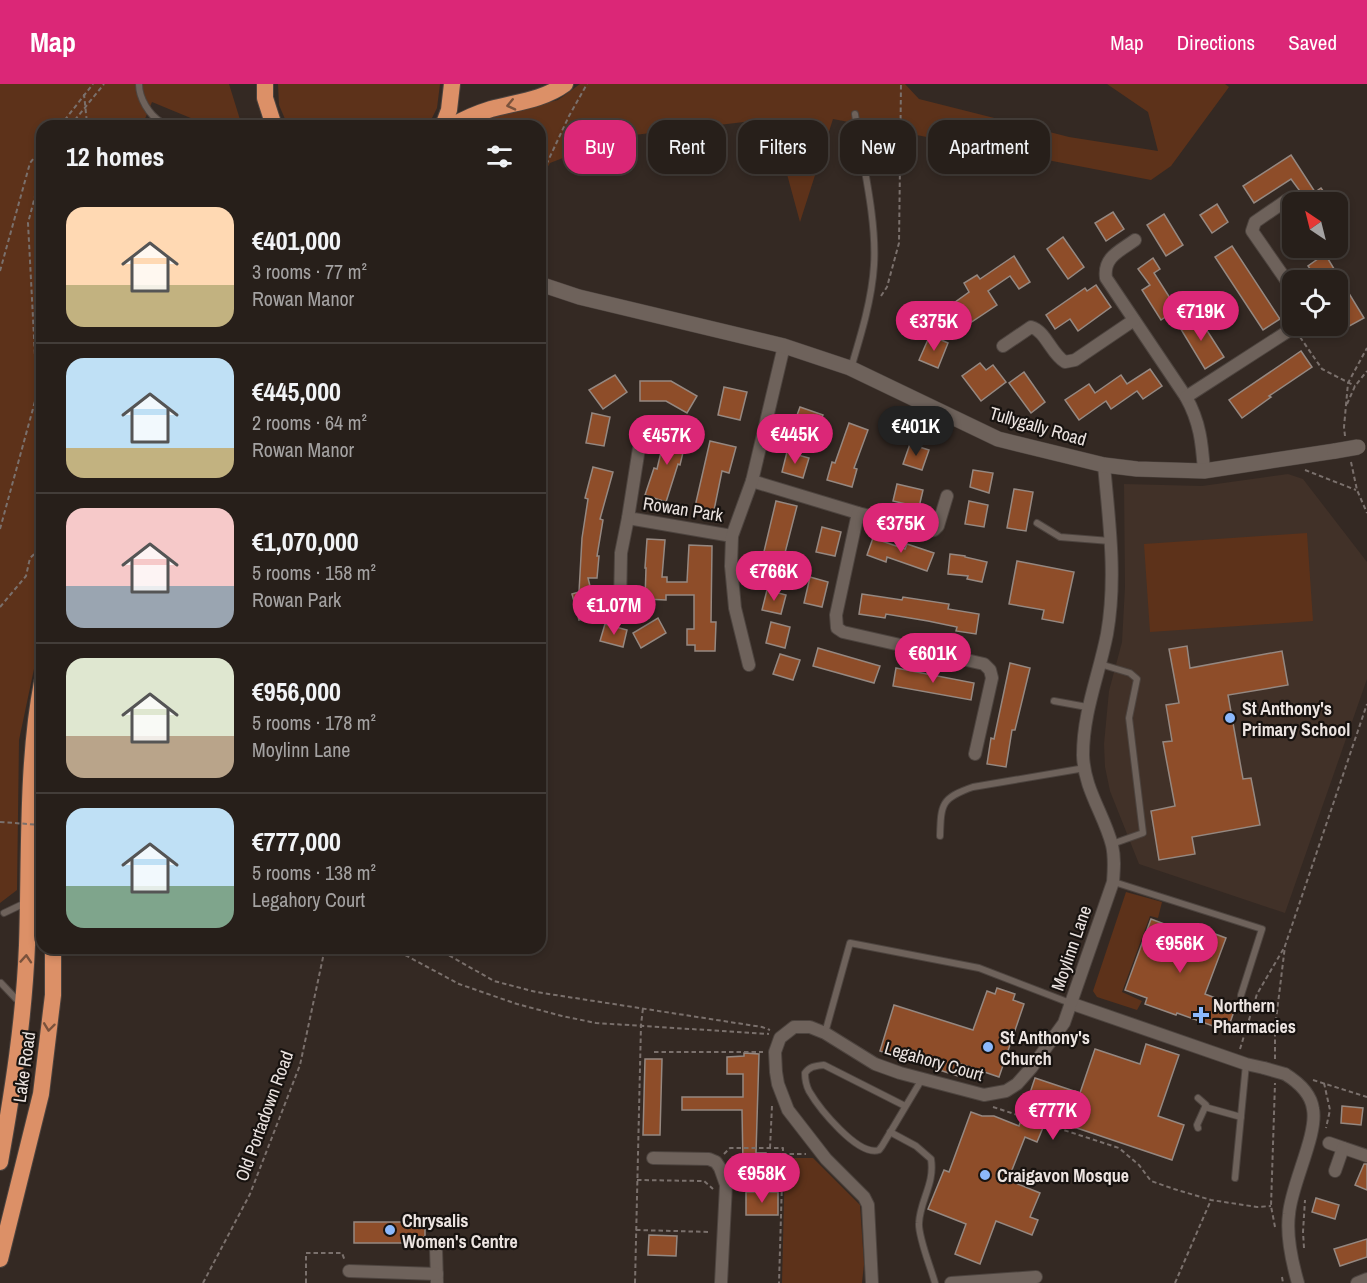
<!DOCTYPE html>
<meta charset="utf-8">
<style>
body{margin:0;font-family:"Archivo Narrow",sans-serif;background:#332c27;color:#f1f3f6;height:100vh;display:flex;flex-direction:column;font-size:22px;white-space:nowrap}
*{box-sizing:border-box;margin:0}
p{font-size:20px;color:#a4a2a2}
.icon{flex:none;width:33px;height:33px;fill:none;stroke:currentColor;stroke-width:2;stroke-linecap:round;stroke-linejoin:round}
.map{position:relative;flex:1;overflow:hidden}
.sheet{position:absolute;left:36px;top:36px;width:510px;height:834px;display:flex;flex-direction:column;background:#271f1a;border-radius:18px;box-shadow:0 3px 9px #0003,0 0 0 2px #433d39}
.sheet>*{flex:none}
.banner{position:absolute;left:564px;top:36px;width:570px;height:54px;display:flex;gap:12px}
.needle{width:39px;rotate:325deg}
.buttons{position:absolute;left:1282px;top:108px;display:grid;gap:12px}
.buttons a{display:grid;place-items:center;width:66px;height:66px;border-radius:12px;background:#271f1a;box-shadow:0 3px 9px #0003,0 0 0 2px #433d39;font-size:30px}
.price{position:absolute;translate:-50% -51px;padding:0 14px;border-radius:21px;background:#db2777;color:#fff;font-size:20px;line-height:39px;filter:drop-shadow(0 2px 3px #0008)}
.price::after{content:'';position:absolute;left:50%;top:36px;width:18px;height:14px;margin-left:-9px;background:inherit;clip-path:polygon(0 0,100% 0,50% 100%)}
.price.selected{background:#222;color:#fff}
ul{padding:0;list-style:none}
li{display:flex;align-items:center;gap:18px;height:150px;padding:0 30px}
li+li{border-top:2px solid #433d39}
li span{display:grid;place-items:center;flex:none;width:168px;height:120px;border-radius:18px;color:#555}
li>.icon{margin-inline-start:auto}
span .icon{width:72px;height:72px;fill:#fffc;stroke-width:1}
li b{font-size:26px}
h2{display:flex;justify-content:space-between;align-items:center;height:72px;padding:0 30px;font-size:26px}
.tag{padding:0 21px;border-radius:18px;background:#271f1a;box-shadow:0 3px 9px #0003,0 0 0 2px #433d39;font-size:21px;line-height:54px}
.tag.selected{background:#db2777;color:#fff}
header{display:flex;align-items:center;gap:36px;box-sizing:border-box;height:84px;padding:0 30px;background:#db2777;color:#fff}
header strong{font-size:28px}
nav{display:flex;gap:33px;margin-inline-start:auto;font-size:21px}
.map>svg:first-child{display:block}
.built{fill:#413128}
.green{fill:#5d321a}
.building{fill:#8e4d29;stroke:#958881;stroke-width:1.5}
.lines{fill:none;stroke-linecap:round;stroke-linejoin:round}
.service-casing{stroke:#4d443f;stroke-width:8}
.minor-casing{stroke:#4d443f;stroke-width:14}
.tertiary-casing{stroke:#4d443f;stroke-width:16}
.trunk-casing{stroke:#4d443f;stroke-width:18}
.path{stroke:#7a706c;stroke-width:2;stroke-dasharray:4.5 3;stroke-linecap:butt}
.service{stroke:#6e625b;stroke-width:6}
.minor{stroke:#6e625b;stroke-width:12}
.tertiary{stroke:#6e625b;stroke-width:15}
.trunk{stroke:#dc9067;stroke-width:16}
.minor-bridge-casing{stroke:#4d443f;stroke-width:14;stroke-linecap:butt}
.tertiary-bridge-casing{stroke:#4d443f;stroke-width:16;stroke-linecap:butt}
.path-bridge{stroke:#7a706c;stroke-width:2;stroke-dasharray:4.5 3;stroke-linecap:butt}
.minor-bridge{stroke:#6e625b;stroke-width:12}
.tertiary-bridge{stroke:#6e625b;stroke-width:15}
.oneway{stroke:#7a523c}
.poi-dot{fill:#8cb9fc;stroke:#181310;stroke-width:2}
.labels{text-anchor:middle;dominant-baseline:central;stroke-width:4.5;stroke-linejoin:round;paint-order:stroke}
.street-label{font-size:18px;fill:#ece4e1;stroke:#181310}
.poi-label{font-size:18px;font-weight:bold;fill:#ece4e1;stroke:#181310;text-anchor:start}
</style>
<header>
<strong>Map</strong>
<nav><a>Map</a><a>Directions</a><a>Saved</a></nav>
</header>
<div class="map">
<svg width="1367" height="1199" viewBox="0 0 1367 1199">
<rect width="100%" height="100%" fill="#342923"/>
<polygon class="built" points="1288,390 1303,395 1367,478 1367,595 1285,829 1139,780 1110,707 1105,683 1104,660 1109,607 1122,558 1125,503 1124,400 1202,402"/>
<g class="green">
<polygon points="0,0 229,0 242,42 210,42 152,18 142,42 42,42 42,547 19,656 17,806 0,819"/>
<polygon points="278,0 440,0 437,24 428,42 288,42 279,21"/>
<polygon points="580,0 905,0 919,15 1069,53 1158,67 1148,28 1107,0 1225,0 1229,3 1171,82 1151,96 833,35 800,138 778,57 744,38 617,53 550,79 540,96 540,42 466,42 490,33 558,16"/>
<polygon points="1307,449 1313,537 1150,548 1144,460"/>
<polygon points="1126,808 1162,818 1158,834 1150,832 1122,908 1142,917 1137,926 1097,913 1093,907"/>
<polygon points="785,1074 813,1074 860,1121 864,1180 862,1199 782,1199"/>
</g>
<g class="building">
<polygon points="1291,71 1315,108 1321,104 1331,118 1298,118 1305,114 1291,95 1254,119 1243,102"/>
<polygon points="1217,120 1228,138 1212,149 1200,131"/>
<polygon points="1113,128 1124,145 1106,157 1095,139"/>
<polygon points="1164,130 1183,161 1166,172 1147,141"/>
<polygon points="1063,153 1084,183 1068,195 1047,165"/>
<polygon points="1232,162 1280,235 1263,246 1215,173"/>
<polygon points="1325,170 1364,234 1342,246 1338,239 1338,196 1318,196 1308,182"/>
<polygon points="1014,172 1030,198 1019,205 1010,192 988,207 997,221 955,249 940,229 969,208 964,199 977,191 980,195"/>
<polygon points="1153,174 1160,185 1154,189 1177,225 1161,236 1142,206 1150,201 1138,185"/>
<polygon points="1096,201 1111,223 1078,247 1070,235 1055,245 1046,231 1085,204 1087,207"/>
<polygon points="1197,231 1224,273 1205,285 1179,242"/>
<polygon points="930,251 948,259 938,284 919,276"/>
<polygon points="1301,267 1312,283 1269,312 1271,313 1242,334 1229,316"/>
<polygon points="980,279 986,286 993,281 1006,298 981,317 962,292"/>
<polygon points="1150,285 1162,302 1143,315 1137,307 1111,325 1106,317 1079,336 1065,316 1089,300 1095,309 1121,291 1127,300"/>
<polygon points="1024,288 1045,318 1031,329 1009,299"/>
<polygon points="615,291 627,308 603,325 589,306"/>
<polygon points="640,297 671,297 697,312 687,329 666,317 640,317"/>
<polygon points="724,303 747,308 740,336 718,331"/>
<polygon points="800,323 823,331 815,352 792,345"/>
<polygon points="592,329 610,333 604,362 586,359"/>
<polygon points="849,339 868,346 854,384 857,385 852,403 827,396 832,378 835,379"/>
<polygon points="666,347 687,352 680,381 678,380 666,418 645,411 654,384 657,385"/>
<polygon points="710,357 736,363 729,389 722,387 713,431 694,427"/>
<polygon points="910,360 929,366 922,386 903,380"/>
<polygon points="787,368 809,374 803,394 782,388"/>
<polygon points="593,383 613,388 600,435 603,436 597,472 599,472 597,494 588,494 597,531 579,536 572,510 579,508 582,454 588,415 585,414"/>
<polygon points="973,386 993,389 989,409 970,403"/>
<polygon points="897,400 923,406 919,423 893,417"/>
<polygon points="1014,405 1033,408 1026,447 1007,444"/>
<polygon points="776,417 797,422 777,500 757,497"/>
<polygon points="969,417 988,421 984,443 965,440"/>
<polygon points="822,443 841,448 835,472 816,468"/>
<polygon points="873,454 905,465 907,460 934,469 927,487 887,473 886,478 867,471"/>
<polygon points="647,455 665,456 662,493 667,493 667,498 687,498 689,461 712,462 711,538 716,538 715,567 695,567 695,561 687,561 687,545 694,545 694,511 666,511 666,516 645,515 646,484 645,484"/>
<polygon points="950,470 965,472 965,473 987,478 982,498 967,495 968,492 948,490"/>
<polygon points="1017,477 1074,488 1063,539 1042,535 1044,526 1009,520"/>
<polygon points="810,493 828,498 822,523 804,519"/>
<polygon points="767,506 786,511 781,530 762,526"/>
<polygon points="862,510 902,516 903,513 949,520 948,525 979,530 976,550 956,547 957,543 928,537 886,530 885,534 859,530"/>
<polygon points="658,534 666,549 641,564 633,549"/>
<polygon points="771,538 790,543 785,564 766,559"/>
<polygon points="605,540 627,546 623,563 600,557"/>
<polygon points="1187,562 1190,584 1282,567 1288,601 1228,611 1243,695 1251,694 1260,741 1192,753 1195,770 1159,776 1151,727 1175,722 1163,658 1172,657 1166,621 1179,619 1169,565"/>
<polygon points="818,564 880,582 874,599 813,582"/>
<polygon points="780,570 800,576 793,596 773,590"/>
<polygon points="1010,579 1030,584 1015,646 1012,646 1006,683 987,680 991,654 994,655"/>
<polygon points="896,584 974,599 971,616 893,602"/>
<polygon points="1151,835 1204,855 1207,847 1226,854 1205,910 1236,922 1227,947 1177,929 1176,931 1145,920 1147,914 1125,906"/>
<polygon points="997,904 1015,910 1013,916 1024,920 999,993 961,980 958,992 880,967 894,921 973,946 987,907 995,910"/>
<polygon points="1146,960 1179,971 1158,1032 1184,1041 1172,1076 1047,1034 1037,1058 1025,1053 1008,1096 1040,1109 1030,1133 1038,1136 1032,1151 996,1137 980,1180 955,1170 966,1140 928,1125 944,1086 949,1088 971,1028 982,1032 994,1032 1019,1042 1035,994 1080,1009 1095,965 1140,980"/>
<polygon points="744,969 759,970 756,1069 766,1069 766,1082 743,1081 742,1026 682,1026 682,1013 743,1013 743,990 727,990 727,973 744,972"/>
<polygon points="645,975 662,975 660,1051 643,1051"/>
<polygon points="1342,1022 1363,1024 1361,1041 1341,1039"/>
<polygon points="1364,1080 1367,1080 1367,1106 1355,1101"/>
<rect x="746" y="1108" width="32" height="23"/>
<polygon points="1316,1114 1339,1121 1335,1135 1312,1128"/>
<polygon points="354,1138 425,1138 425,1153 414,1153 414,1159 354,1159"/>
<polygon points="649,1151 677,1152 676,1172 648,1171"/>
<polygon points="1367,1155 1367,1173 1340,1182 1334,1165"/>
</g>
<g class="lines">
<g class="service-casing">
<g id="service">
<path d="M139,0c0,14 10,31 22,38"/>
<path d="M851,284c10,-33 21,-69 23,-103 3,-45 -12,-105 -19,-151"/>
<polyline points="1037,439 1060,453 1110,457"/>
<polyline points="1100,580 1130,589 1137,595 1129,634 1143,749 1112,760"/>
<polyline points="1054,617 1087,623"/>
<path d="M940,752c1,-32 1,-38 33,-49l112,-19"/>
<polyline points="1114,798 1262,845 1241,911"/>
<polyline points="4,829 25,819"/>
<polyline points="1,899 20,919"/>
<polyline points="825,949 850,859 979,884 1070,919"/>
<path d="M905,1022l-81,-41c-8,1 -14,1 -19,8 0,6 1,12 4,18 10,17 49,66 70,59l3,-4 40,-67"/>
<polyline points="1205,1023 1241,1033"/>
<polyline points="1198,1044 1197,1041 1206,1021 1198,1014"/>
<path d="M890,1048l26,14 15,13c4,25 -11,41 -12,64 -1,14 12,45 16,60"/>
<polyline points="1235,1094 1246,980"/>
</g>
</g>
<g class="minor-casing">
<g id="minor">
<polyline points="1287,116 1255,138 1252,147 1293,206"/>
<path d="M1135,156c-15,11 -32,17 -29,38l80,119c14,25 16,46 18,74"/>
<path d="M1003,262l28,-19c15,4 20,27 34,35l10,-2 59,-40"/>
<polyline points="1186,313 1296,242"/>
<polyline points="642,345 628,434 732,452"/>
<polyline points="752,397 858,429 928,447 934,446 938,442 947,412"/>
<polyline points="858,429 836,531 837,544 843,548 984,580 990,586 992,594 975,670"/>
<polyline points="620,520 621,469 628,434"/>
<polyline points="749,581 735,524 731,482 732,452 752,397 784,262"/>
<polyline points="1070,919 1246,980 1264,984"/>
<path d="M1285,990c13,8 26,20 28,35 5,25 -22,76 -24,105 -3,22 3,48 9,69"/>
<polyline points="1329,1059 1367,1072"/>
<polyline points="653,1074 709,1075 716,1078 720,1084 726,1101 721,1199"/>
<polyline points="1335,1087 1343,1064"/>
<polyline points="436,1163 437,1199"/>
<polyline points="349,1187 437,1190"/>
<path d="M872,1199l-4,-78 -4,-8 -38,-38 -38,-49 -10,-26 -2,-12 -1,-20 5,-14 14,-11h16l15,6 50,31 25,9 84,22 22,-4 11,-7 15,-17 32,-44 49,-141c1,-13 2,-24 -1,-37 -8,-31 -28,-56 -29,-90 0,-43 16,-80 24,-121 10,-56 2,-113 -3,-169"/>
<polyline points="951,1199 1036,1193"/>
<polyline points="1357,1199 1367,1195"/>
</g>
</g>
<g class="tertiary-casing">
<polyline id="tertiary" points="540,200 579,213 784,262 850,284 998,355 1104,381 1137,385 1204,387 1335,367"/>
</g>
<g class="trunk-casing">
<g id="trunk">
<polyline points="265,0 265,14 274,42"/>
<polyline points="443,42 449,26 452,0"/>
<path d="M452,42c12,-7 26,-13 39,-17 26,-7 52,-9 74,-25"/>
<path d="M0,1078c13,-72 24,-143 27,-217 3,-84 -1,-181 15,-263"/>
<polyline points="0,1175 41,1010 53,911 53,864"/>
</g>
</g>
<g class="path">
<polyline points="60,42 93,0"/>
<polyline points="70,42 104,0"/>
<polyline points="83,42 87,39 84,10"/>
<polyline points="540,94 569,32 587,0"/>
<polyline points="0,187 30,79 42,64"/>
<polyline points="881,212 887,203 899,159 901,0"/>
<polyline points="1300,253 1322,285 1355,302"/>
<polyline points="1347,320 1355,302 1367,287"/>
<polyline points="1345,352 1344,343 1348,299 1367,264"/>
<polyline points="1351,378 1357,406 1367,429"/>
<polyline points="42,386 36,400 42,424"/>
<polyline points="1305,386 1356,406"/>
<polyline points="0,445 37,310 28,139 42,86"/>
<polyline points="0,523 26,492 30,474 42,463"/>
<polyline points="392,864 459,900 517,920 562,932 596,939 769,950"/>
<polyline points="436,864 494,897 536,908 762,943 770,946"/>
<polyline points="1240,965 1257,910 1284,864"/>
<polyline points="654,968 763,968"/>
<polyline points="1275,975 1275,944 1285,862 1367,620"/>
<polyline points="1313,996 1367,1013"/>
<polyline points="1324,999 1330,1026 1326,1044"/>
<polyline points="993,1023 1119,1064 1139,1081 1151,1097 1174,1105 1211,1116 1257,1123 1271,1122"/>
<polyline points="770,1064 772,1022"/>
<polyline points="724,1070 730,1064 783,1064 779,1199"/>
<polyline points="782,1070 806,1070"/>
<polyline points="637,1096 704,1097 713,1105"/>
<polyline points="739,1101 782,1102"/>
<polyline points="1275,1143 1271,1122 1275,999"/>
<polyline points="636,1146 711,1148"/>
<polyline points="1304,1164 1303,1148 1305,1116"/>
<polyline points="1282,1193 1283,1199"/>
<polyline points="203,1199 250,1110 300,981 325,864"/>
<polyline points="306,1199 306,1169 342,1169 345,1177"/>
<polyline points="635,1199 641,941 643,924"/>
<polyline points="1175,1199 1211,1116"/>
</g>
<use href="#service" class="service"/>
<use href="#minor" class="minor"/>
<use href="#tertiary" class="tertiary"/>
<use href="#trunk" class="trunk"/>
<g class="minor-bridge-casing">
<polyline id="minor-bridge" points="1264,984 1285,990"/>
</g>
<g class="tertiary-bridge-casing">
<polyline id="tertiary-bridge" points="1335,367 1358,363"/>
</g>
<polyline class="path-bridge" points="0,738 42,741"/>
<use href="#minor-bridge" class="minor-bridge"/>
<use href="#tertiary-bridge" class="tertiary-bridge"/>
</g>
<defs><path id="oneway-chevron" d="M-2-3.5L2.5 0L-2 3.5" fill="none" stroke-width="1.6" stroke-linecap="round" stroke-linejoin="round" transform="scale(1.5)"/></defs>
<g class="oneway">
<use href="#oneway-chevron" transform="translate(511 21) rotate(167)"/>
<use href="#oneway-chevron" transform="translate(26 875) rotate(-86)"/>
<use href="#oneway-chevron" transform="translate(49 943) rotate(97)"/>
</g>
<g class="poi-dot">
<circle cx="1230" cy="634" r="6"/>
<path d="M1198 922h6v6h6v6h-6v6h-6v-6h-6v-6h6z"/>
<circle cx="988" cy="963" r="6"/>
<circle cx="985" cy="1091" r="6"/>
<circle cx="390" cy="1146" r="6"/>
</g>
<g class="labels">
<g class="street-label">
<text transform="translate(1038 342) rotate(16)">Tullygally Road</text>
<text transform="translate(683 425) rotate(9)">Rowan Park</text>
<text transform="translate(1071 864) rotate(-71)">Moylinn Lane</text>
<text transform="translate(934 977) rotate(16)">Legahory Court</text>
<text transform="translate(24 983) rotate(-82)">Lake Road</text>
<text transform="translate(264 1032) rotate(-70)">Old Portadown Road</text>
</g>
<g class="poi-label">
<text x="1242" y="624">St Anthony's<tspan x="1242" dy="21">Primary School</tspan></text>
<text x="1213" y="921">Northern<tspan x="1213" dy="21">Pharmacies</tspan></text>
<text x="1000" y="953">St Anthony's<tspan x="1000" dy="21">Church</tspan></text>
<text x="997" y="1091">Craigavon Mosque</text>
<text x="402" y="1136">Chrysalis<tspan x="402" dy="21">Women's Centre</tspan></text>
</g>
</g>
</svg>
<div class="buttons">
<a><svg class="needle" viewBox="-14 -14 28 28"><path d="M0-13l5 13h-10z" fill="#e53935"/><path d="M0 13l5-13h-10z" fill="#a4a2a2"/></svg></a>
<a><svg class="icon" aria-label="locate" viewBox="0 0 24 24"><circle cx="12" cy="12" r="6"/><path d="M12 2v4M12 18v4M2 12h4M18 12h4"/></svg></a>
</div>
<b class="price" style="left:1201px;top:258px">€719K</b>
<b class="price" style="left:934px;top:268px">€375K</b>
<b class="price selected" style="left:916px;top:373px">€401K</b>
<b class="price" style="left:795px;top:381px">€445K</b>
<b class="price" style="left:667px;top:382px">€457K</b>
<b class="price" style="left:901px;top:470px">€375K</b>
<b class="price" style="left:774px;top:518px">€766K</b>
<b class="price" style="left:614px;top:552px">€1.07M</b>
<b class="price" style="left:933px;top:600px">€601K</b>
<b class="price" style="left:1180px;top:890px">€956K</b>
<b class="price" style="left:1053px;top:1057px">€777K</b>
<b class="price" style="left:762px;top:1120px">€958K</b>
<div class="banner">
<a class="tag selected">Buy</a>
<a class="tag">Rent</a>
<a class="tag">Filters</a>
<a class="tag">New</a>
<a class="tag">Apartment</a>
</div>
<section class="sheet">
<h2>12 homes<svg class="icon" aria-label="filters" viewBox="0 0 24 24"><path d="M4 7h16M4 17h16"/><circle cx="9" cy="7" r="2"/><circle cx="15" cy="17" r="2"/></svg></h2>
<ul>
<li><span style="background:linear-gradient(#ffd9b3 65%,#c2b280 0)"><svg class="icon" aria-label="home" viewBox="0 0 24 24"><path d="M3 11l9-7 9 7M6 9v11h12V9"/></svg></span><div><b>€401,000</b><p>3 rooms · 77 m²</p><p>Rowan Manor</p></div></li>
<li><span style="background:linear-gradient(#bfe0f5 75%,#c2b280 0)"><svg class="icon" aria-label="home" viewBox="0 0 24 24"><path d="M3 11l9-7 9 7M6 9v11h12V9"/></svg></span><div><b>€445,000</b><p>2 rooms · 64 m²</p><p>Rowan Manor</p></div></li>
<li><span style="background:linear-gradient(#f6c9c9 65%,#9aa5b1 0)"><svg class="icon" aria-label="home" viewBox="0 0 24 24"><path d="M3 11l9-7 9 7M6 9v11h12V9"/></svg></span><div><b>€1,070,000</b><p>5 rooms · 158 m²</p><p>Rowan Park</p></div></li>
<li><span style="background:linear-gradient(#dfe7d0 65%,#b9a48a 0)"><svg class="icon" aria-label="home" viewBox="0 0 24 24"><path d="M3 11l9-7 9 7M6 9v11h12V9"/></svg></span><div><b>€956,000</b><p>5 rooms · 178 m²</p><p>Moylinn Lane</p></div></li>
<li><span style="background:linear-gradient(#bfe0f5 65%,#7fa58c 0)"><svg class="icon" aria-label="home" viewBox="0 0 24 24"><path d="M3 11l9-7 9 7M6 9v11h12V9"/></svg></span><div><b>€777,000</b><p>5 rooms · 138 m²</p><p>Legahory Court</p></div></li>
</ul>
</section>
</div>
